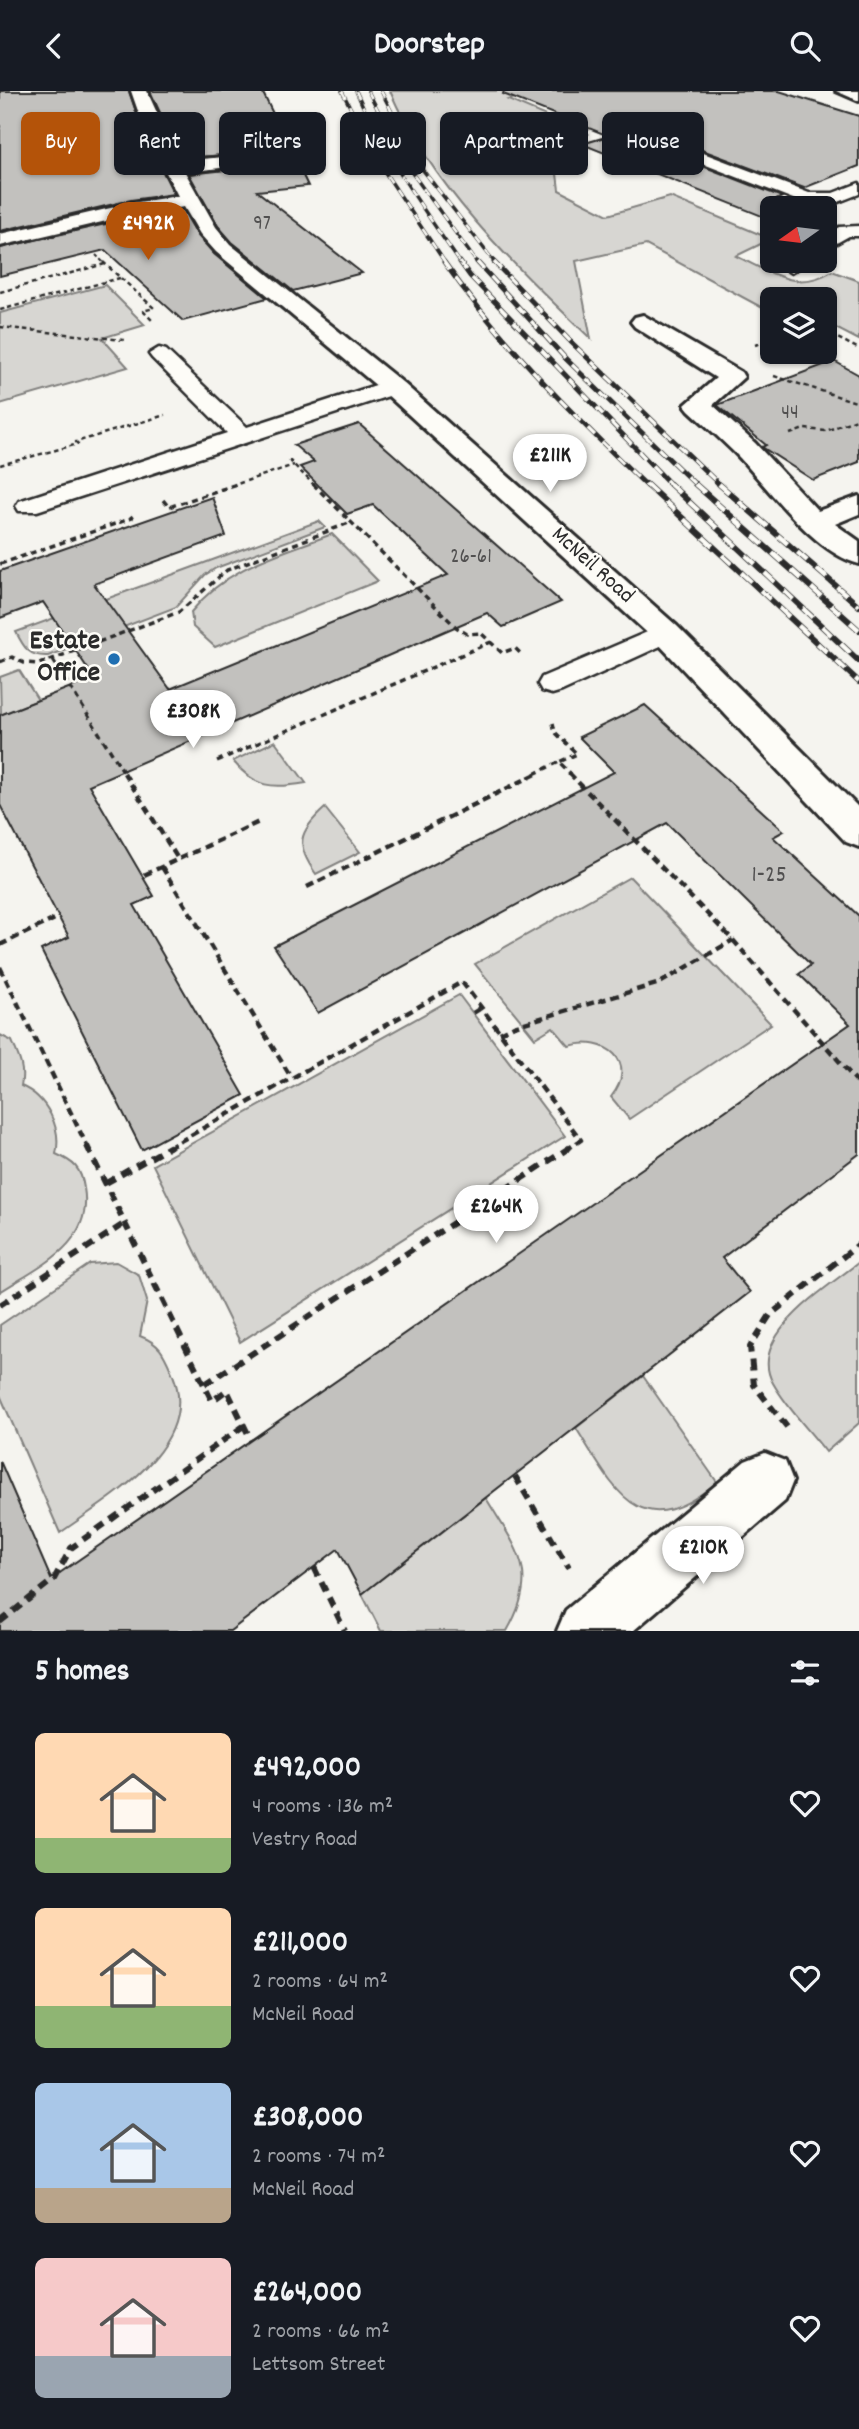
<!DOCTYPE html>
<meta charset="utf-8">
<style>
body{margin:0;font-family:Dekko,sans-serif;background:#20242c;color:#f1f3f6;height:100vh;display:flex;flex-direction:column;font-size:26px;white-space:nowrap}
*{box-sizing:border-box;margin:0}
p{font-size:23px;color:#9ea1a6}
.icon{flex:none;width:38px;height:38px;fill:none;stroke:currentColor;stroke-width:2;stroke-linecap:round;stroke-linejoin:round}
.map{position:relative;height:1540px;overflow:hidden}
.details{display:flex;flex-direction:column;background:#171b24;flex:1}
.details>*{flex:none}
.banner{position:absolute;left:21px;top:21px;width:817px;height:63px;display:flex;gap:14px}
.needle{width:46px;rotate:256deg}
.tools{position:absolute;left:760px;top:105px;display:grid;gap:14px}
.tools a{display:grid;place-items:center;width:77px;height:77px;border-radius:10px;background:#171b24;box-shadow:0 2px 5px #0004;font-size:35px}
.price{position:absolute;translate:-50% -60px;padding:0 16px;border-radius:24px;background:#fff;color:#222;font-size:23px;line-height:46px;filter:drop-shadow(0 2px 4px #0008)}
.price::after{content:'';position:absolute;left:50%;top:42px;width:21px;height:16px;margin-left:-10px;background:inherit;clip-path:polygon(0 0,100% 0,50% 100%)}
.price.selected{background:#b45309;color:#fff}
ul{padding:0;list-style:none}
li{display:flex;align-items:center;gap:21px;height:175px;padding:0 35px}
li span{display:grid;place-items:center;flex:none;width:196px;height:140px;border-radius:10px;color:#555}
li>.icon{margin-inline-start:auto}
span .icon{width:84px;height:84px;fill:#fffc;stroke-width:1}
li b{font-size:30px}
h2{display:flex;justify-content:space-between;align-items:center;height:84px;padding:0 35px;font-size:30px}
.tag{padding:0 24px;border-radius:10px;background:#171b24;box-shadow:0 2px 5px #0004;font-size:24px;line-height:63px}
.tag.selected{background:#b45309;color:#fff}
header{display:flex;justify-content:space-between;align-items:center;height:91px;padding:0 35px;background:#171b24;font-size:32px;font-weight:800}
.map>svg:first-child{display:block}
.green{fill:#d7d6d2;stroke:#81807e;stroke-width:2}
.building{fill:#c2c1be;stroke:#2b2b2b;stroke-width:2}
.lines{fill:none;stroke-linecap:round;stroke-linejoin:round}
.service-casing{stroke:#2b2b2b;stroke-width:5}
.minor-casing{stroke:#2b2b2b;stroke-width:6}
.path-far4{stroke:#2b2b2b;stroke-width:2;stroke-dasharray:3.5 2.5;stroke-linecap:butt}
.path-far3{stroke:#2b2b2b;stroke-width:2.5;stroke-dasharray:4.5 3.5;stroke-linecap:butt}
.path-far2{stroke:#2b2b2b;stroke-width:3.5;stroke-dasharray:6 4.5;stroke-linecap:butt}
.path-far1{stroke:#2b2b2b;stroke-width:4.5;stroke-dasharray:8 5;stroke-linecap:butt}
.path{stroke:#2b2b2b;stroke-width:6;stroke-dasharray:10 7;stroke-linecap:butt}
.service{fill:#fdfcf7;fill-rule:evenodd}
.minor{fill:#fdfcf7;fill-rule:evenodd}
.rail-far2-casing{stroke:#2b2b2b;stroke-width:3.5}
.rail-far1-casing{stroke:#2b2b2b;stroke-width:5}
.rail-casing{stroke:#2b2b2b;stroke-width:6}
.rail-far2{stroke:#fdfcf7;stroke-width:2.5;stroke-dasharray:8;stroke-linecap:butt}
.rail-far1{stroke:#fdfcf7;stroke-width:3.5;stroke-dasharray:10;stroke-linecap:butt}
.rail{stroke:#fdfcf7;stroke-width:4.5;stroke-dasharray:13;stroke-linecap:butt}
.poi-dot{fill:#1f6fb2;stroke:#fdfcf7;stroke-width:2.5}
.labels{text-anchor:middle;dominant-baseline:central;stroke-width:5;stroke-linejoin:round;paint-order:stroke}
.far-number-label{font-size:21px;fill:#515050}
.far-street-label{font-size:23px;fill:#2b2b2b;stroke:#fdfcf7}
.number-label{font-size:24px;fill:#515050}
.poi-label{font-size:28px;font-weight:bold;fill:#2b2b2b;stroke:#fdfcf7;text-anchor:end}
</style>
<header><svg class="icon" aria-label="back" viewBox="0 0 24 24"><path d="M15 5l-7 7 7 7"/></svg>Doorstep<svg class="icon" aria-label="search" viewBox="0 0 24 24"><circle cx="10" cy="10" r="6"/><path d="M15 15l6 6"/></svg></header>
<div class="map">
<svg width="859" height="1540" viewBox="0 0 859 1540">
<rect width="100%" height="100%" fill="#f5f4ef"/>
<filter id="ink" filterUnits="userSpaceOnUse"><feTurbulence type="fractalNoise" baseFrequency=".0143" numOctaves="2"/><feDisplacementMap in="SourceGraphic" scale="14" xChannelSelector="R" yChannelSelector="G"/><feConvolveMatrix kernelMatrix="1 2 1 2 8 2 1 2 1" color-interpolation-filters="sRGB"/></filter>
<g filter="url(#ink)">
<g class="green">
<path d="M390,0h147l-29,9 80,34 -34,15 5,41 49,25 62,-18 101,42 -35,17c34,16 61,37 96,15l27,10v59l-35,-18v-23h-52v14l-126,-68 -70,16 15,78c-75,-72 -159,-151 -201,-248z"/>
<polygon points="105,194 145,234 102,247 128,276 0,313 0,222"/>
<path d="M319,430l6,6 -109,41 -11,7 -29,32 -128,49c-19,1 -24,-8 -32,-24z"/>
<path d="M332,443l46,47 -163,66 -22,-20 -2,-15c38,-47 87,-57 141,-78z"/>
<polygon points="19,579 38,609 1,624 0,586"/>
<path d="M275,650l31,42c-34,6 -51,5 -73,-22z"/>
<path d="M325,717l35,44 -44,22c-21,-29 -18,-42 9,-66z"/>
<path d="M630,786l141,147 -142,95 -18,-22c28,-35 -5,-62 -42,-51l-16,-19 -18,11 -60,-74z"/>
<polygon points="459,904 565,1045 240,1251 153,1074"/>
<path d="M0,944l12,6c7,16 13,28 9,45 26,11 41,42 35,68 18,8 25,14 28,34 10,56 -44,78 -84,104z"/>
<path d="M116,1171l23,13 8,26 -7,35c21,8 24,18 33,39 29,72 -66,124 -113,158l-60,-138v-70l90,-61z"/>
<path d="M859,1171v161l-33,29c-17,-22 -39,-44 -53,-69 -27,-47 56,-96 86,-121z"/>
<path d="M643,1285l74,106c-77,65 -101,10 -141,-54z"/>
<path d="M486,1407c31,52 55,74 21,133h-126l-19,-37z"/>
</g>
<g class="building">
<polygon points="0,0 129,0 143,41 174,103 131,109 0,140"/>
<polygon points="150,0 262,0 308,95 257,100 362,182 293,200 232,151 218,135 189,83 264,75 276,67 273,61 181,67"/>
<polygon points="504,0 779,0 859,25 859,75 804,97 625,30 617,33 618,42 782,106 772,111 772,129 582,53 609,45 503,3"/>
<polygon points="183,119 198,145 214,163 267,207 183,230 105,159 0,185 0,157 132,127"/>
<polygon points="834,270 859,284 859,371 813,389 762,356 766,354 717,314"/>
<polygon points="359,333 561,511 503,536 487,522 89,694 154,805 134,814 244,1004 142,1059 41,859 69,846 0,714 0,624 94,587 43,511 0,527 0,480 212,406 226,445 94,493 170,598 448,484 373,414 347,423 300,376 314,371 294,354"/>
<polygon points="645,614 784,740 773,746 859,825 859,1063 722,1167 750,1201 362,1503 338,1458 230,1540 0,1540 0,1370 51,1488 850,933 799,883 811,874 667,732 318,922 274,855 614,681 579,646"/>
</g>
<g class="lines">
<g class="service-casing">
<g id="service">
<polygon points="624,32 809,102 833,102 859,92 859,103 836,112 801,111 619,40 619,34"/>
<polygon points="859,135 859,145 849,145 824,159 824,146 839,136"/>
<polygon points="788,170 810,170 791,182 782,176"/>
<polygon points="159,257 166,259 247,336 385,291 401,291 404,296 401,301 37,420 19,420 16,415 19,410 227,342 152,267 149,263"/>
<polygon points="666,533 676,536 680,542 676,548 562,600 552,603 542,600 538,593 542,586"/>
</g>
</g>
<g class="minor-casing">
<g id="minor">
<polygon points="131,0 147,0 179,70 271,62 273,66 264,72 185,81 216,136 230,153 402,291 677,535 859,717 859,756 846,751 655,549 384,301 216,161 200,143 184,116 132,124 0,155 0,143 132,112 178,105 145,40"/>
<polygon points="836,0 859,0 859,10"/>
<path d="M643,224l98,57 3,5 -31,28 42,38 63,68 41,-15v18l-24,10 24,17v23c-46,-12 -90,-76 -123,-110 -15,-15 -31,-29 -47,-44l-4,-5 31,-27 -81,-51 -4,-5 4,-5z"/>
<polygon points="765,1362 785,1370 793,1390 785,1410 633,1540 557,1540 566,1519 745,1370"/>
</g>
</g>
<polyline class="path-far4" points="96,164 105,173"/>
<g class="path-far3">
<polyline points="103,171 154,217 143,220 152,229"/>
<polyline points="0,201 105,173"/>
<polyline points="0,219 120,187"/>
<polyline points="0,236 124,249"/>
<polyline points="824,240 859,258"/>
<polyline points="755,254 772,248"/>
<polyline points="774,285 859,312"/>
<polyline points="790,343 804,338 826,340 859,327"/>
<polyline points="289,369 315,395"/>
<polyline points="0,374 78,353 76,351 165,324"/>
<polyline points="231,395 294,374"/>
</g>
<g class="path-far2">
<polyline points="313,393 456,536 467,543 481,542 502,562 515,557 522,564"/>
<polyline points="163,409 169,416 237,393"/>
<polyline points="0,473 132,427 128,422"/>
<polyline points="53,569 125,683"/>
<polyline points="0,571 12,566 24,572 39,573 179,521 227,479 349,432"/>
<polyline points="553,632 555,641 577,663 559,671 571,683"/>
<polyline points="217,670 491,551"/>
<polyline points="534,683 559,671"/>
</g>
<g class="path-far1">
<polyline points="124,682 178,768"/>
<polyline points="569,682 733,849 859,993"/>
<polyline points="162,776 291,986"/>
<polyline points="144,784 261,730"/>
<polyline points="307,796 538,682"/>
<polyline points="0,854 59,826"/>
<polyline points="0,876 88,1057"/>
<polyline points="473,922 481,917"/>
<polyline points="500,942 514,935 660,892 733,849"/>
<polyline points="168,1057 462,891 581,1049 569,1057"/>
</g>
<g class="path">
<polyline points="87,1055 212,1310 227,1299 251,1349"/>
<polyline points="106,1092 171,1055"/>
<polyline points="0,1214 125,1132"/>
<polyline points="205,1293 572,1055"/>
<polyline points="787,1336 754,1294 750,1256 770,1224 859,1153"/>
<polyline points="515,1385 569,1477"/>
<polyline points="314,1476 345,1540"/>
<polyline points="0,1531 54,1488 71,1457 245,1334"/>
</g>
<use href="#service" class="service"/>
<use href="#minor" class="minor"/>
<g class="rail-far2-casing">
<g id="rail-far2">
<polyline points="342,0 376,68 446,173"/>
<path d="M356,0c27,63 67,117 105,173"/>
<polyline points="368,0 407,75 478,173"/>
<polyline points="381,0 422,78 496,173"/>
</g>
</g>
<g class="rail-far1-casing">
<g id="rail-far1">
<path d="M444,171c58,82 131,155 203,224"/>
<polyline points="460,171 470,185 672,395"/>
<polyline points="477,171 566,268 697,395"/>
<polyline points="494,171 572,252 721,395"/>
</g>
</g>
<g class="rail-casing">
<g id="rail">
<polyline points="646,393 859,591"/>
<polyline points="670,393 859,570"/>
<polyline points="695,393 859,539"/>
<polyline points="719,393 859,515"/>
</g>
</g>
<use href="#rail-far2" class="rail-far2"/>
<use href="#rail-far1" class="rail-far1"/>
<use href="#rail" class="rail"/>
</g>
</g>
<circle class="poi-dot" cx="114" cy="568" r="7"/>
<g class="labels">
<g class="far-number-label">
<text x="262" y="134">97</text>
<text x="790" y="323">44</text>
<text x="471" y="467">26-61</text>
</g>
<g class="far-street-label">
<text transform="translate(592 475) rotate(42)">McNeil Road</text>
</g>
<g class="number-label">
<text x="769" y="785">1-25</text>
</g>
<g class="poi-label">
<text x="100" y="552">Estate<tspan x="100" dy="32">Office</tspan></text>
</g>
</g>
</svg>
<div class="tools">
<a><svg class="needle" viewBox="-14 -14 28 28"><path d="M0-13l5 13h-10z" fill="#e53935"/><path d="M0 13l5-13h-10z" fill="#9ea1a6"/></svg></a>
<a><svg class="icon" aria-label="layers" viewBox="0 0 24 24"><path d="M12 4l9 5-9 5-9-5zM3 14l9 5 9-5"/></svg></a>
</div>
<b class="price selected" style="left:148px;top:171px">£492K</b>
<b class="price" style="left:550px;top:403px">£211K</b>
<b class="price" style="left:193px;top:659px">£308K</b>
<b class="price" style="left:496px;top:1154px">£264K</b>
<b class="price" style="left:703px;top:1495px">£210K</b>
<div class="banner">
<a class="tag selected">Buy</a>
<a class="tag">Rent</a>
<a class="tag">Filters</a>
<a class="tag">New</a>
<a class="tag">Apartment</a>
<a class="tag">House</a>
</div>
</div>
<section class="details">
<h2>5 homes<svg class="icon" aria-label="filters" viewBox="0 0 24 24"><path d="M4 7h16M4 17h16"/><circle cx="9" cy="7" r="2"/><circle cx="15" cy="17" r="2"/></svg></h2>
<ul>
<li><span style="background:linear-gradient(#ffd9b3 75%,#8fb573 0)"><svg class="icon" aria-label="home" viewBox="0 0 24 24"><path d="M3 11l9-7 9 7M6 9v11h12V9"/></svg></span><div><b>£492,000</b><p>4 rooms · 136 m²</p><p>Vestry Road</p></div><svg class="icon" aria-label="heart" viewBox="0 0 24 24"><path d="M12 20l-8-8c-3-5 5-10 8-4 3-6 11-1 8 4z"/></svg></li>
<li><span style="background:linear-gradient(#ffd9b3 70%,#8fb573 0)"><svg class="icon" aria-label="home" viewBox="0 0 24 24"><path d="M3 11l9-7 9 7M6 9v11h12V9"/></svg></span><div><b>£211,000</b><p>2 rooms · 64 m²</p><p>McNeil Road</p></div><svg class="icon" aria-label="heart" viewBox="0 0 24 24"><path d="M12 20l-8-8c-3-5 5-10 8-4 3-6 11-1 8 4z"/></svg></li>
<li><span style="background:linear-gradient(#a9c7e8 75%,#b9a48a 0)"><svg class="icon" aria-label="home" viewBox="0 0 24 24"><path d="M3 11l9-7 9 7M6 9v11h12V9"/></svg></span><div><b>£308,000</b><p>2 rooms · 74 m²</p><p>McNeil Road</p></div><svg class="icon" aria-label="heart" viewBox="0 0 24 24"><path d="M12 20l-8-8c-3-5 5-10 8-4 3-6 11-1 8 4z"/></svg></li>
<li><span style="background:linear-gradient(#f6c9c9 70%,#9aa5b1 0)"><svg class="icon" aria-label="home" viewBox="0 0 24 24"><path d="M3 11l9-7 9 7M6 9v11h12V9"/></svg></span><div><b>£264,000</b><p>2 rooms · 66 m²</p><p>Lettsom Street</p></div><svg class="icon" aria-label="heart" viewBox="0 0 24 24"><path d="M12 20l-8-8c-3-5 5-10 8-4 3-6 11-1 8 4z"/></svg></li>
</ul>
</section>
